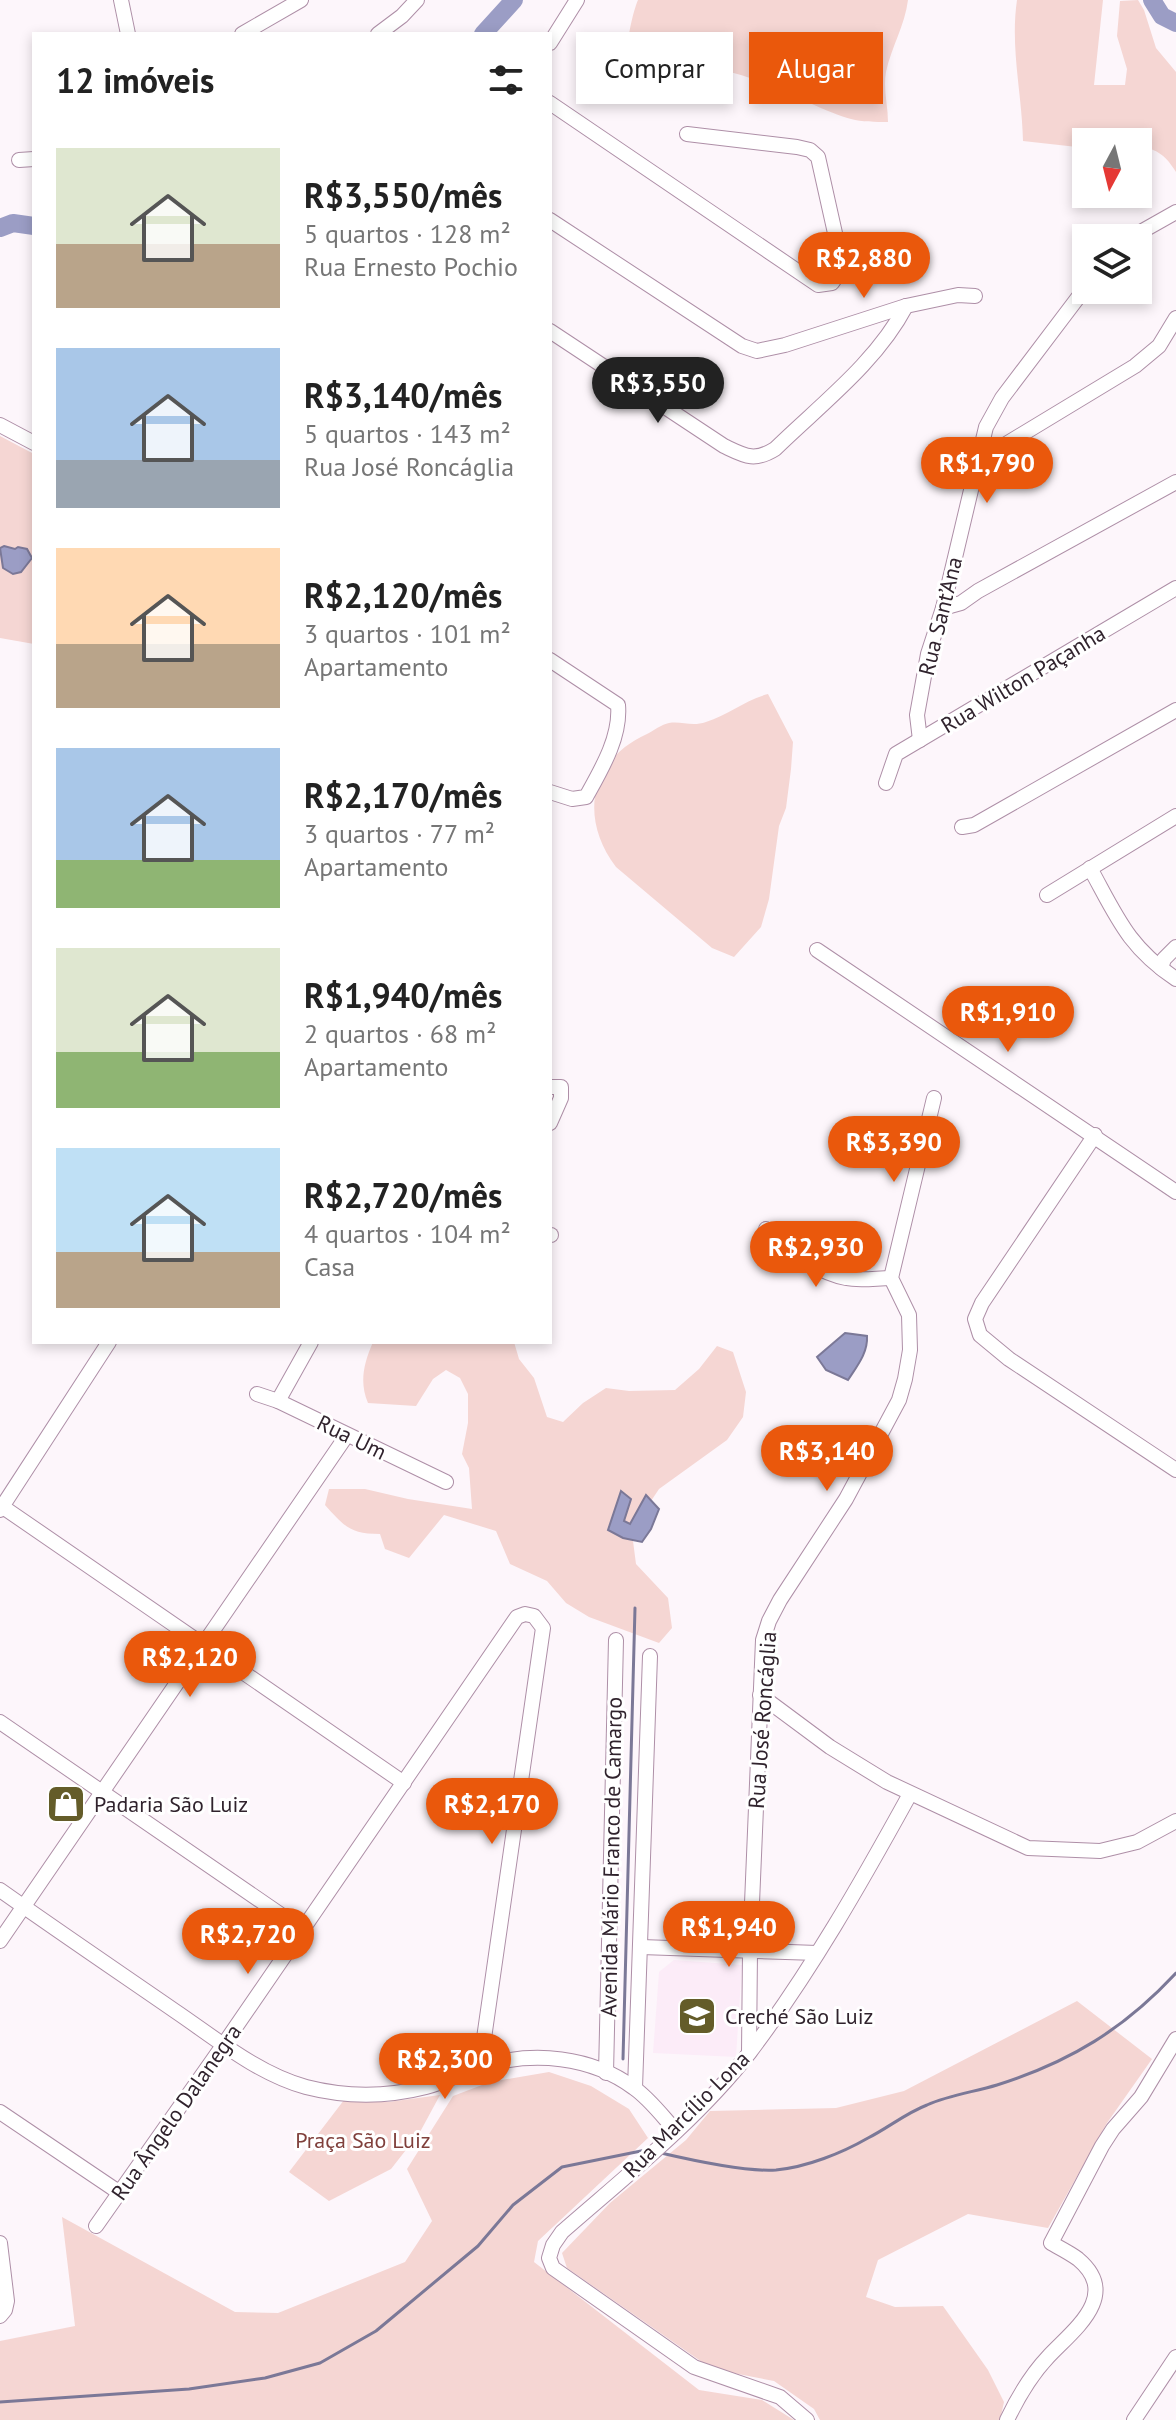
<!DOCTYPE html>
<html lang="pt">
<meta charset="utf-8">
<style>
body{margin:0;font-family:"PT Sans",sans-serif;background:#f6f6f6;color:#222;height:100vh;display:flex;flex-direction:column;font-size:30px;white-space:nowrap}
*{box-sizing:border-box;margin:0}
p{font-size:26px;color:#767676}
.icon{flex:none;width:44px;height:44px;fill:none;stroke:currentColor;stroke-width:2;stroke-linecap:round;stroke-linejoin:round}
.map{position:relative;flex:1;overflow:hidden}
.drawer{position:absolute;left:32px;top:32px;width:520px;height:1312px;display:flex;flex-direction:column;background:#fff;border-radius:0px;box-shadow:0 4px 12px #0003}
.drawer>*{flex:none}
.hud{position:absolute;left:576px;top:32px;width:480px;height:72px;display:flex;gap:16px}
.needle{width:52px;rotate:187deg}
.fabs{position:absolute;left:1072px;top:128px;display:grid;gap:16px}
.fabs a{display:grid;place-items:center;width:80px;height:80px;border-radius:0px;background:#fff;box-shadow:0 4px 12px #0003;font-size:40px}
.price{position:absolute;translate:-50% -68px;padding:0 18px;border-radius:28px;background:#ea580c;color:#fff;font-size:26px;line-height:52px;filter:drop-shadow(0 2px 4px #0008)}
.price::after{content:'';position:absolute;left:50%;top:48px;width:24px;height:18px;margin-left:-12px;background:inherit;clip-path:polygon(0 0,100% 0,50% 100%)}
.price.on{background:#222;color:#fff}
ul{padding:0;list-style:none}
li{display:flex;align-items:center;gap:24px;height:200px;padding:0 24px}
li span{display:grid;place-items:center;flex:none;width:224px;height:160px;border-radius:0px;color:#555}
li>.icon{margin-inline-start:auto}
span .icon{width:96px;height:96px;fill:#fffc;stroke-width:1}
li b{font-size:34px}
h2{display:flex;justify-content:space-between;align-items:center;height:96px;padding:0 24px;font-size:34px}
.chip{padding:0 28px;border-radius:0px;background:#fff;box-shadow:0 4px 12px #0003;font-size:28px;line-height:72px}
.chip.on{background:#ea580c;color:#fff}
.map>svg:first-child{display:block}
.built{fill:#fcecf8}
.green{fill:#f5d6d3}
.water{fill:#9b9dc5;stroke:#7b7897;stroke-width:2}
.lines{fill:none;stroke-linecap:round;stroke-linejoin:round}
.stream{stroke:#7b7897;stroke-width:3}
.river{stroke:#9b9dc5;stroke-width:18}
.minor-casing{stroke:#ae8fa7;stroke-width:16}
.minor{stroke:#fff;stroke-width:14}
.labels{text-anchor:middle;dominant-baseline:central;stroke-width:6;stroke-linejoin:round;paint-order:stroke}
.street-label{font-size:22px;fill:#30232d;stroke:#fff}
.poi-label{font-size:22px;fill:#30232d;stroke:#fff;text-anchor:start}
.park-label{font-size:22px;fill:#80403c;stroke:#fff}
</style>
<div class="map">
<svg width="1176" height="2420" viewBox="0 0 1176 2420">
<rect width="100%" height="100%" fill="#fdf6fb"/>
<polygon class="built" points="674,1960 742,1965 736,2057 653,2053 659,1972"/>
<g class="green">
<path d="M638,0h270c-3,25 -17,48 -22,72 -3,18 2,33 2,50 -13,0 -26,0 -37,-3 -51,-13 -153,-88 -191,-24l-17,2c-4,-4 -10,-10 -13,-15 -9,-16 1,-66 8,-82z"/>
<path d="M1017,0h86l-9,85h31l2,-16 -10,-33 3,-35 18,-1 6,10 12,38 20,24v100c-10,-16 -18,-23 -38,-26v-4h-52v6l-63,-7c-1,-48 -13,-93 -6,-141z"/>
<polygon points="0,436 34,454 34,644 0,638"/>
<path d="M768,694l25,48 -2,27 -5,39 -7,18 -10,73 -8,28 -27,30 -22,-9 -96,-81c-37,-49 -27,-107 31,-133 6,-3 15,-10 22,-11 13,-2 23,4 37,-1 22,-7 39,-22 62,-28z"/>
<path d="M373,1342h141l5,17 15,19 13,39 16,5 20,-19 23,-15 23,3 46,-1 24,-21 18,-23 16,6 13,40 -3,25 -16,23 -68,49 -16,24 -10,28 3,23 32,34 4,30 -13,15 -70,-26 -23,-14 -19,-22 -37,-17 -14,-33 -52,-16 -35,43 -24,-9 -5,-15c-30,0 -36,-8 -55,-29l4,-16h36l43,10 64,10 -3,-41 -7,-14 6,-31v-29l-8,-16 -14,-8 -13,9 -17,27 -48,-3c-9,-21 -4,-40 5,-61z"/>
<polygon points="1077,2001 1152,2059 1107,2123 1048,2228 968,2214 878,2260 866,2297 895,2307 943,2306 988,2370 1004,2402 1000,2420 820,2420 814,2409 774,2381 712,2369 567,2268 562,2253 610,2203 686,2140 710,2111 836,2108 904,2091"/>
<polygon points="549,2072 591,2086 629,2109 648,2138 538,2241 534,2262 699,2390 762,2400 794,2420 0,2420 0,2341 75,2326 62,2217 235,2312 278,2313 405,2262 432,2221 407,2169 453,2096 490,2082"/>
<polygon points="440,2095 420,2132 391,2169 329,2201 289,2172 344,2100 388,2102"/>
</g>
<g class="water">
<polygon points="4,546 15,549 18,547 27,549 32,558 21,572 13,574 3,568 0,548"/>
<path d="M845,1333l22,3c1,17 -10,30 -19,44l-22,-10 -9,-13z"/>
<polygon points="621,1491 631,1499 624,1521 630,1524 646,1495 659,1509 651,1529 642,1542 623,1538 608,1530"/>
</g>
<g class="lines">
<g class="stream">
<polyline points="623,2059 635,1608"/>
<path d="M661,2153c30,7 86,19 115,17 31,-3 66,-17 92,-32 20,-10 38,-25 59,-33 22,-10 47,-13 70,-20 73,-23 127,-56 179,-112"/>
<polyline points="0,2402 189,2389 265,2378 320,2363 376,2331 478,2246 513,2205 562,2167 646,2150"/>
</g>
<g class="river">
<polyline points="1152,0 1162,16 1176,23"/>
<polyline points="483,34 514,0"/>
<polyline points="0,228 13,223 34,226"/>
</g>
<g class="minor-casing">
<g id="minor">
<polyline points="121,0 128,34"/>
<polyline points="242,34 301,0"/>
<polyline points="378,34 402,16 417,0"/>
<polyline points="550,43 577,0"/>
<polyline points="550,103 818,285 832,283 841,270 841,260 818,157 810,150 797,147 687,134"/>
<polyline points="19,160 34,159"/>
<polyline points="550,220 742,346 757,351 785,345 906,306 958,295 975,296"/>
<polyline points="1130,238 1176,212"/>
<path d="M550,331l174,115c21,10 30,16 51,3 45,-44 101,-86 131,-143"/>
<polyline points="0,425 34,443"/>
<polyline points="978,461 1135,366 1159,346 1176,318"/>
<polyline points="943,608 961,603 978,591 1176,482"/>
<path d="M550,660l68,45c3,32 -17,65 -32,92l-14,2 -22,-7"/>
<polyline points="920,740 917,715 928,654 943,608 986,427 1002,398 1086,287"/>
<polyline points="886,783 896,754 1176,588"/>
<polyline points="962,827 974,825 1176,710"/>
<path d="M1090,868c27,49 38,79 86,111"/>
<polyline points="1047,895 1176,816"/>
<polyline points="817,950 1176,1192"/>
<polyline points="1161,968 1164,959 1176,947"/>
<polyline points="550,1087 561,1087 561,1098 550,1123"/>
<polyline points="1095,1135 982,1303 975,1319 980,1335 1009,1359 1176,1470"/>
<path d="M766,1229c24,20 48,43 80,49 14,3 31,0 45,0"/>
<polyline points="550,1235 551,1235"/>
<polyline points="257,1394 278,1401 446,1482"/>
<polyline points="278,1401 311,1342"/>
<polyline points="0,1505 404,1783"/>
<polyline points="0,1510 109,1342"/>
<polyline points="760,1695 830,1747 887,1782 1028,1848 1100,1851 1137,1842 1176,1821"/>
<polyline points="0,1722 303,1930"/>
<path d="M0,1890c58,41 117,81 175,121 40,27 83,63 131,76 39,10 81,10 120,0 20,-5 38,-16 57,-21 50,-15 108,-10 151,22 16,11 29,29 42,43"/>
<polyline points="0,1941 347,1435"/>
<polyline points="641,1947 817,1953"/>
<polyline points="749,2053 750,1951 763,1640 769,1621 780,1600 846,1499 899,1400 905,1379 910,1350 909,1315 891,1278 934,1098"/>
<polyline points="606,2073 616,1640"/>
<polyline points="635,2088 650,1656"/>
<polyline points="0,2112 120,2193"/>
<polyline points="96,2226 224,2044 517,1617 525,1614 534,1616 543,1628 480,2066"/>
<polyline points="0,2243 7,2301 5,2310 0,2316"/>
<path d="M807,2420l-27,-23 -86,-30 -131,-92 -10,-7 -4,-10 4,-13 9,-13c64,-56 135,-112 188,-180 61,-81 111,-169 160,-258"/>
<path d="M1007,2420c11,-23 23,-44 41,-63 24,-26 74,-61 30,-98 -8,-6 -18,-11 -27,-16l51,-97 11,-17 28,-32 35,-58"/>
<polyline points="1134,2420 1176,2357"/>
</g>
</g>
<use href="#minor" class="minor"/>
</g>
<defs>
<g id="shop-square" transform="scale(2)"><rect x="-9" y="-9" width="18" height="18" rx="4" fill="#645c29" stroke="#fff"/><path d="M-5-2.5h2.3a2.7 3.5 0 0 1 5.4 0H5L5.5 6h-11ZM-1.5-2.5h3a1.5 2.3 0 0 0-3 0Z" fill="#fff"/></g>
<g id="school-square" transform="scale(2)"><rect x="-9" y="-9" width="18" height="18" rx="4" fill="#645c29" stroke="#fff"/><path d="M0-5L7-2L0 1L-7-2ZM-4 1L0 2.5L4 1V4Q0 6-4 4Z" fill="#fff"/></g>
</defs>
<g fill-rule="evenodd">
<use href="#shop-square" x="66" y="1804"/>
<use href="#school-square" x="697" y="2016"/>
</g>
<g class="labels">
<g class="street-label">
<text transform="translate(940 616) rotate(-76)">Rua Sant’Ana</text>
<text transform="translate(1023 679) rotate(-31)">Rua Wilton Paçanha</text>
<text transform="translate(352 1437) rotate(26)">Rua Um</text>
<text transform="translate(762 1720) rotate(-86)">Rua José Roncáglia</text>
<text transform="translate(611 1857) rotate(-89)">Avenida Mário Franco de Camargo</text>
<text transform="translate(176 2112) rotate(-55)">Rua Ângelo Dalanegra</text>
<text transform="translate(686 2114) rotate(-45)">Rua Marcílio Lona</text>
</g>
<g class="poi-label">
<text x="94" y="1804">Padaria São Luiz</text>
<text x="725" y="2016">Creché São Luiz</text>
</g>
<g class="park-label">
<text x="363" y="2140">Praça São Luiz</text>
</g>
</g>
</svg>
<div class="fabs">
<a><svg class="needle" viewBox="-14 -14 28 28"><path d="M0-13l5 13h-10z" fill="#e53935"/><path d="M0 13l5-13h-10z" fill="#767676"/></svg></a>
<a><svg class="icon" aria-label="layers" viewBox="0 0 24 24"><path d="M12 4l9 5-9 5-9-5zM3 14l9 5 9-5"/></svg></a>
</div>
<b class="price" style="left:864px;top:300px">R$2,880</b>
<b class="price on" style="left:658px;top:425px">R$3,550</b>
<b class="price" style="left:987px;top:505px">R$1,790</b>
<b class="price" style="left:1008px;top:1054px">R$1,910</b>
<b class="price" style="left:894px;top:1184px">R$3,390</b>
<b class="price" style="left:816px;top:1289px">R$2,930</b>
<b class="price" style="left:827px;top:1493px">R$3,140</b>
<b class="price" style="left:190px;top:1699px">R$2,120</b>
<b class="price" style="left:492px;top:1846px">R$2,170</b>
<b class="price" style="left:729px;top:1969px">R$1,940</b>
<b class="price" style="left:248px;top:1976px">R$2,720</b>
<b class="price" style="left:445px;top:2101px">R$2,300</b>
<div class="hud">
<a class="chip">Comprar</a>
<a class="chip on">Alugar</a>
</div>
<section class="drawer">
<h2>12 imóveis<svg class="icon" aria-label="filters" viewBox="0 0 24 24"><path d="M4 7h16M4 17h16"/><circle cx="9" cy="7" r="2"/><circle cx="15" cy="17" r="2"/></svg></h2>
<ul>
<li><span style="background:linear-gradient(#dfe7d0 60%,#b9a48a 0)"><svg class="icon" aria-label="home" viewBox="0 0 24 24"><path d="M3 11l9-7 9 7M6 9v11h12V9"/></svg></span><div><b>R$3,550/mês</b><p>5 quartos · 128 m²</p><p>Rua Ernesto Pochio</p></div></li>
<li><span style="background:linear-gradient(#a9c7e8 70%,#9aa5b1 0)"><svg class="icon" aria-label="home" viewBox="0 0 24 24"><path d="M3 11l9-7 9 7M6 9v11h12V9"/></svg></span><div><b>R$3,140/mês</b><p>5 quartos · 143 m²</p><p>Rua José Roncáglia</p></div></li>
<li><span style="background:linear-gradient(#ffd9b3 60%,#b9a48a 0)"><svg class="icon" aria-label="home" viewBox="0 0 24 24"><path d="M3 11l9-7 9 7M6 9v11h12V9"/></svg></span><div><b>R$2,120/mês</b><p>3 quartos · 101 m²</p><p>Apartamento</p></div></li>
<li><span style="background:linear-gradient(#a9c7e8 70%,#8fb573 0)"><svg class="icon" aria-label="home" viewBox="0 0 24 24"><path d="M3 11l9-7 9 7M6 9v11h12V9"/></svg></span><div><b>R$2,170/mês</b><p>3 quartos · 77 m²</p><p>Apartamento</p></div></li>
<li><span style="background:linear-gradient(#dfe7d0 65%,#8fb573 0)"><svg class="icon" aria-label="home" viewBox="0 0 24 24"><path d="M3 11l9-7 9 7M6 9v11h12V9"/></svg></span><div><b>R$1,940/mês</b><p>2 quartos · 68 m²</p><p>Apartamento</p></div></li>
<li><span style="background:linear-gradient(#bfe0f5 65%,#b9a48a 0)"><svg class="icon" aria-label="home" viewBox="0 0 24 24"><path d="M3 11l9-7 9 7M6 9v11h12V9"/></svg></span><div><b>R$2,720/mês</b><p>4 quartos · 104 m²</p><p>Casa</p></div></li>
</ul>
</section>
</div>
